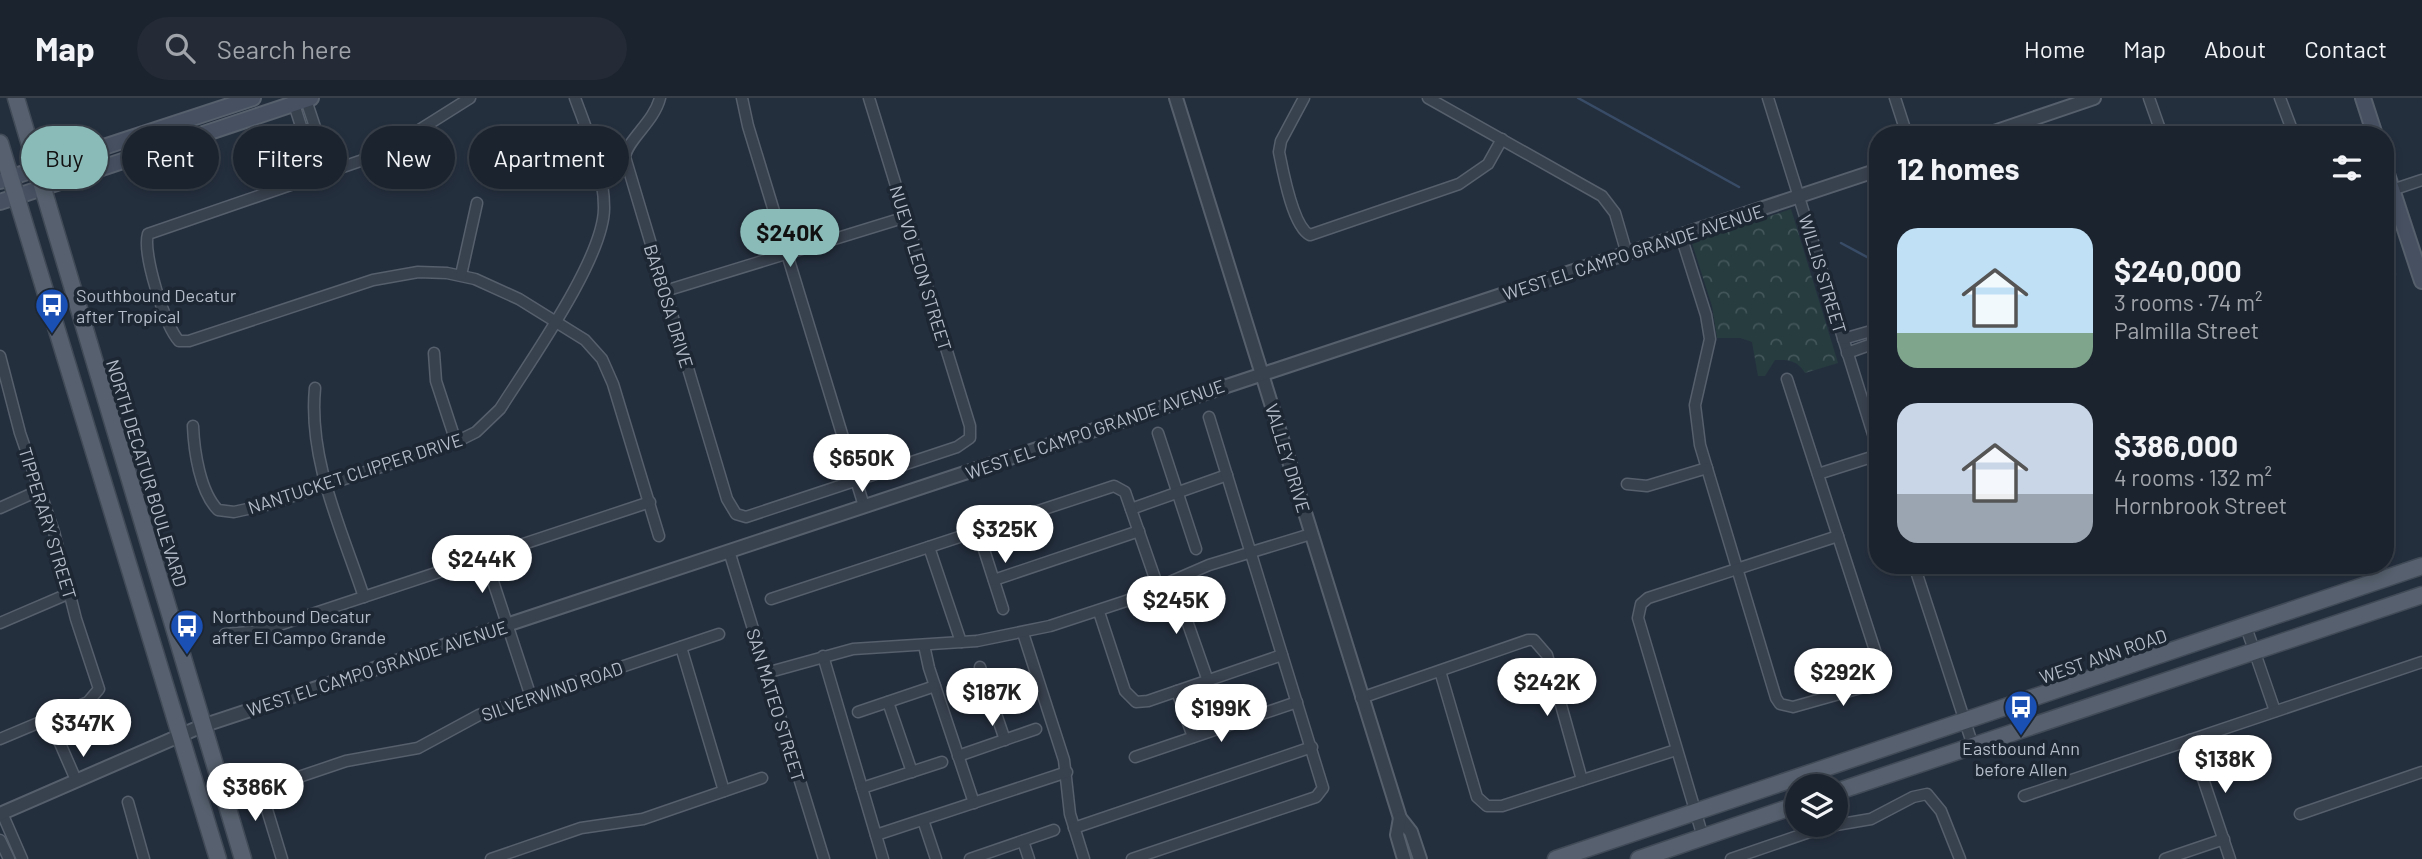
<!DOCTYPE html>
<meta charset="utf-8">
<style>
body{margin:0;font-family:Barlow,sans-serif;background:#242b36;color:#f1f3f6;height:100vh;display:flex;flex-direction:column;font-size:26px;white-space:nowrap}
*{box-sizing:border-box;margin:0}
p{font-size:23px;color:#a0a4aa}
.icon{flex:none;width:38px;height:38px;fill:none;stroke:currentColor;stroke-width:2;stroke-linecap:round;stroke-linejoin:round}
.map{position:relative;flex:1;overflow:hidden}
.details{position:absolute;left:1869px;top:28px;width:525px;height:448px;display:flex;flex-direction:column;background:#1b232e;border-radius:28px;box-shadow:0 4px 10px #0003,0 0 0 2px #39404a}
.details>*{flex:none}
.banner{position:absolute;left:21px;top:28px;width:665px;height:63px;display:flex;gap:14px}
.tools{position:absolute;left:1785px;top:676px;display:grid;gap:14px}
.tools a{display:grid;place-items:center;width:63px;height:63px;border-radius:50%;background:#1b232e;box-shadow:0 4px 10px #0003,0 0 0 2px #39404a;font-size:35px}
.price{position:absolute;translate:-50% -60px;padding:0 16px;border-radius:24px;background:#fff;color:#222;font-size:23px;line-height:46px;filter:drop-shadow(0 2px 4px #0008)}
.price::after{content:'';position:absolute;left:50%;top:42px;width:21px;height:16px;margin-left:-10px;background:inherit;clip-path:polygon(0 0,100% 0,50% 100%)}
.price.active{background:#8bbbb9;color:#111}
ul{padding:0;list-style:none}
li{display:flex;align-items:center;gap:21px;height:175px;padding:0 28px}
li span{display:grid;place-items:center;flex:none;width:196px;height:140px;border-radius:21px;color:#555}
li>.icon{margin-inline-start:auto}
span .icon{width:84px;height:84px;fill:#fffc;stroke-width:1}
li b{font-size:30px}
h2{display:flex;justify-content:space-between;align-items:center;height:84px;padding:0 28px;font-size:30px}
.chip{padding:0 24px;border-radius:32px;background:#1b232e;box-shadow:0 4px 10px #0003,0 0 0 2px #39404a;font-size:24px;line-height:63px}
.chip.active{background:#8bbbb9;color:#111}
header{display:flex;align-items:center;gap:42px;box-sizing:border-box;height:98px;padding:0 35px;background:#1b232e;border-bottom:2px solid #39404a}
header strong{font-size:33px}
nav{display:flex;gap:38px;margin-inline-start:auto;font-size:24px}
.search{width:490px;height:63px;background:#242b36;display:flex;align-items:center;gap:18px;box-sizing:border-box;padding:0 24px;border-radius:38px;color:#a0a4aa;font-size:26px}
.map>svg:first-child{display:block}
.park{fill:url(#park-crowns)}
.lines{fill:none;stroke-linecap:round;stroke-linejoin:round}
.stream{stroke:#394c67;stroke-width:2.5}
.minor-casing{stroke:#565f6c;stroke-width:13}
.tertiary-casing{stroke:#565f6c;stroke-width:16}
.secondary-casing{stroke:#565f6c;stroke-width:18}
.primary-casing{stroke:#414a57;stroke-width:19}
.minor{stroke:#38414e;stroke-width:10}
.tertiary{stroke:#38414e;stroke-width:12}
.secondary{stroke:#465061;stroke-width:14}
.primary{stroke:#56606e;stroke-width:16}
.labels{text-anchor:middle;dominant-baseline:central;stroke-width:7;stroke-linejoin:round;paint-order:stroke}
.street-label{font-size:18px;fill:#b4bcc9;stroke:#1d2633}
.poi-label{font-size:18px;fill:#b4bcc9;stroke:#1d2633;text-anchor:start}
</style>
<header>
<strong>Map</strong>
<div class="search"><svg class="icon" aria-label="search" viewBox="0 0 24 24"><circle cx="10" cy="10" r="6"/><path d="M15 15l6 6"/></svg>Search here</div>
<nav><a>Home</a><a>Map</a><a>About</a><a>Contact</a></nav>
</header>
<div class="map">
<svg width="2422" height="761" viewBox="0 0 2422 761">
<defs>
<pattern id="park-crowns" width="20" height="18" patternUnits="userSpaceOnUse" patternTransform="scale(1.75)"><rect width="20" height="18" fill="#263c3f"/><path d="M2 6a3 3 0 1 1 6 0M12 15a3 3 0 1 1 6 0" fill="none" stroke="#435659"/></pattern>
</defs>
<rect width="100%" height="100%" fill="#242f3e"/>
<path class="park" d="M1791,111l47,154 -33,10c-8,-13 -16,-13 -30,-13l-10,16h-7l-6,-34 -11,-4h-24l-5,-32 -20,-63z"/>
<g class="lines">
<g class="stream">
<polyline points="1578,0 1739,89"/>
<polyline points="1841,145 1878,165"/>
<polyline points="2385,179 2395,176"/>
</g>
<g class="minor-casing">
<g id="minor">
<path d="M470,0l-73,46 -34,16 -215,74c-6,19 17,92 31,107h10l184,-61 45,-8 29,1 28,6 44,20 66,41 17,19 11,25 46,152"/>
<path d="M660,0c-6,24 -33,42 -35,59l102,342 9,15 10,3 211,-70 13,-9v-12l-101,-328"/>
<polyline points="742,0 748,28 864,408"/>
<path d="M1304,0l-23,43 -2,11c4,20 14,75 31,83l149,-51 29,-20 14,-25"/>
<polyline points="1428,0 1602,98 1615,115 1627,156"/>
<polyline points="1768,0 1878,352"/>
<polyline points="1895,0 1907,37"/>
<polyline points="2149,0 2162,37"/>
<polyline points="2280,0 2294,37"/>
<polyline points="306,2 330,74"/>
<polyline points="294,6 317,79"/>
<polyline points="2029,22 2034,37"/>
<polyline points="2392,92 2422,82"/>
<polyline points="1681,138 1706,217 1710,241 1695,307 1700,347 1776,600 1780,606 1793,609 1871,587 1878,583 1881,571 1787,281"/>
<polyline points="461,177 477,105"/>
<polyline points="665,193 906,119"/>
<polyline points="1843,241 1878,231"/>
<polyline points="434,255 436,283 456,344"/>
<polyline points="1847,255 1878,244"/>
<polyline points="0,258 20,335 54,434 76,521 99,591 88,604 0,641"/>
<path d="M315,290c-7,72 27,142 49,209"/>
<path d="M193,328c1,25 7,66 25,84l16,2 32,-7 190,-63 20,-10 24,-23c29,-46 105,-152 104,-202 0,-36 -17,-76 -29,-109"/>
<polyline points="1158,335 1196,451"/>
<polyline points="1818,376 1878,357"/>
<polyline points="1627,386 1647,388 1707,370"/>
<polyline points="0,410 40,392"/>
<polyline points="1131,411 1227,377"/>
<polyline points="978,433 1003,511"/>
<polyline points="929,449 961,544"/>
<polyline points="729,453 824,761"/>
<polyline points="485,459 531,599"/>
<polyline points="1914,467 1973,648"/>
<polyline points="994,482 1139,433"/>
<polyline points="1173,483 1208,583"/>
<polyline points="771,501 1114,388 1125,394 1158,489"/>
<polyline points="1099,514 1125,593 1136,604 1148,603 1282,557"/>
<polyline points="0,525 70,495"/>
<polyline points="2246,529 2275,613"/>
<polyline points="1023,535 1064,662 1070,716 1084,761"/>
<polyline points="225,536 261,533 650,404"/>
<polyline points="924,547 929,570 974,705"/>
<polyline points="681,549 724,693"/>
<polyline points="823,558 883,761"/>
<polyline points="980,569 1005,642"/>
<polyline points="1440,573 1477,699 1487,708 1502,708 1676,652"/>
<polyline points="766,575 853,551 977,543 1050,528 1126,503 1209,467 1311,436"/>
<polyline points="1177,593 1193,639"/>
<polyline points="1361,600 1528,542 1534,542 1547,557 1582,682"/>
<polyline points="888,604 912,674"/>
<polyline points="858,614 935,588"/>
<polyline points="49,620 76,682"/>
<polyline points="2190,642 2230,761"/>
<polyline points="958,658 1036,631"/>
<polyline points="1135,659 1297,604"/>
<polyline points="862,690 942,664"/>
<polyline points="2024,698 2422,564"/>
<polyline points="128,704 144,761"/>
<polyline points="2,715 22,761"/>
<polyline points="2300,716 2422,674"/>
<polyline points="923,722 936,761"/>
<polyline points="1074,730 1312,649"/>
<polyline points="876,737 1067,674"/>
<polyline points="1703,739 1638,520 1641,506 1648,500 1838,438"/>
<polyline points="0,742 9,761"/>
<polyline points="1023,743 1029,761"/>
<polyline points="282,761 265,705 265,698 272,688 346,663 418,650 479,617 719,536"/>
<polyline points="491,761 581,730 643,721 762,680"/>
<polyline points="970,761 1054,732"/>
<polyline points="1132,761 1316,699 1323,690 1209,319"/>
<polyline points="1731,761 1824,729 1871,721 1913,699 1927,696 1941,713 1960,761"/>
<polyline points="2165,761 2224,741"/>
</g>
</g>
<g class="tertiary-casing">
<g id="tertiary">
<polyline points="1176,0 1400,720 1411,734 1420,761"/>
<polyline points="1985,37 2094,0"/>
<polyline points="0,716 202,628 1878,72"/>
<polyline points="1400,720 1397,737 1404,761"/>
</g>
</g>
<g class="secondary-casing">
<g id="secondary">
<polyline points="2363,0 2375,37"/>
<polyline points="2385,70 2422,183"/>
<polyline points="0,83 253,0"/>
<polyline points="0,104 311,0"/>
</g>
</g>
<g class="primary-casing">
<g id="primary">
<polyline points="16,0 243,761"/>
<polyline points="0,45 218,761"/>
<polyline points="1836,694 2422,497"/>
<polyline points="1556,761 2422,468"/>
<polyline points="1639,761 1797,707"/>
</g>
</g>
<use href="#minor" class="minor"/>
<use href="#tertiary" class="tertiary"/>
<use href="#secondary" class="secondary"/>
<use href="#primary" class="primary"/>
</g>
<defs>
<g id="bus-pin" transform="scale(1.75)"><path d="M0 17L-7.5 6A9.5 9.5 0 1 1 7.5 6Z" fill="#1a4fb4" stroke="#1d2633"/><path d="M-5-6H5V4H4V6H2V4H-2V6H-4V4H-5ZM-3.5-4V0h7V-4ZM-3.5 1.2v1.5H-2V1.2ZM2 1.2v1.5H3.5V1.2Z" fill="#fff"/></g>
</defs>
<g fill-rule="evenodd">
<use href="#bus-pin" x="52" y="207"/>
<use href="#bus-pin" x="187" y="528"/>
<use href="#bus-pin" x="2021" y="609"/>
</g>
<g class="labels">
<g class="street-label">
<text transform="translate(1633 154) rotate(-18)">WEST EL CAMPO GRANDE AVENUE</text>
<text transform="translate(921 170) rotate(73)">NUEVO LEON STREET</text>
<text transform="translate(1823 176) rotate(73)">WILLIS STREET</text>
<text transform="translate(669 208) rotate(73)">BARBOSA DRIVE</text>
<text transform="translate(1095 331) rotate(-19)">WEST EL CAMPO GRANDE AVENUE</text>
<text transform="translate(1288 360) rotate(73)">VALLEY DRIVE</text>
<text transform="translate(147 375) rotate(73)">NORTH DECATUR BOULEVARD</text>
<text transform="translate(355 375) rotate(-18)">NANTUCKET CLIPPER DRIVE</text>
<text transform="translate(48 425) rotate(73)">TIPPERARY STREET</text>
<text transform="translate(2103 558) rotate(-19)">WEST ANN ROAD</text>
<text transform="translate(377 570) rotate(-18)">WEST EL CAMPO GRANDE AVENUE</text>
<text transform="translate(552 593) rotate(-19)">SILVERWIND ROAD</text>
<text transform="translate(776 607) rotate(73)">SAN MATEO STREET</text>
</g>
<g class="poi-label">
<text x="76" y="197">Southbound Decatur<tspan x="76" dy="21">after Tropical</tspan></text>
<text x="212" y="518">Northbound Decatur<tspan x="212" dy="21">after El Campo Grande</tspan></text>
<text x="2021" y="650" text-anchor="middle">Eastbound Ann<tspan x="2021" dy="21">before Allen</tspan></text>
</g>
</g>
</svg>
<div class="tools">
<a><svg class="icon" aria-label="layers" viewBox="0 0 24 24"><path d="M12 4l9 5-9 5-9-5zM3 14l9 5 9-5"/></svg></a>
</div>
<b class="price active" style="left:790px;top:171px">$240K</b>
<b class="price" style="left:862px;top:396px">$650K</b>
<b class="price" style="left:1005px;top:467px">$325K</b>
<b class="price" style="left:482px;top:497px">$244K</b>
<b class="price" style="left:1176px;top:538px">$245K</b>
<b class="price" style="left:1843px;top:610px">$292K</b>
<b class="price" style="left:1547px;top:620px">$242K</b>
<b class="price" style="left:992px;top:630px">$187K</b>
<b class="price" style="left:1221px;top:646px">$199K</b>
<b class="price" style="left:83px;top:661px">$347K</b>
<b class="price" style="left:2225px;top:697px">$138K</b>
<b class="price" style="left:255px;top:725px">$386K</b>
<div class="banner">
<a class="chip active">Buy</a>
<a class="chip">Rent</a>
<a class="chip">Filters</a>
<a class="chip">New</a>
<a class="chip">Apartment</a>
</div>
<section class="details">
<h2>12 homes<svg class="icon" aria-label="filters" viewBox="0 0 24 24"><path d="M4 7h16M4 17h16"/><circle cx="9" cy="7" r="2"/><circle cx="15" cy="17" r="2"/></svg></h2>
<ul>
<li><span style="background:linear-gradient(#bfe0f5 75%,#7fa58c 0)"><svg class="icon" aria-label="home" viewBox="0 0 24 24"><path d="M3 11l9-7 9 7M6 9v11h12V9"/></svg></span><div><b>$240,000</b><p>3 rooms · 74 m²</p><p>Palmilla Street</p></div></li>
<li><span style="background:linear-gradient(#c9d6e8 65%,#9aa5b1 0)"><svg class="icon" aria-label="home" viewBox="0 0 24 24"><path d="M3 11l9-7 9 7M6 9v11h12V9"/></svg></span><div><b>$386,000</b><p>4 rooms · 132 m²</p><p>Hornbrook Street</p></div></li>
</ul>
</section>
</div>
